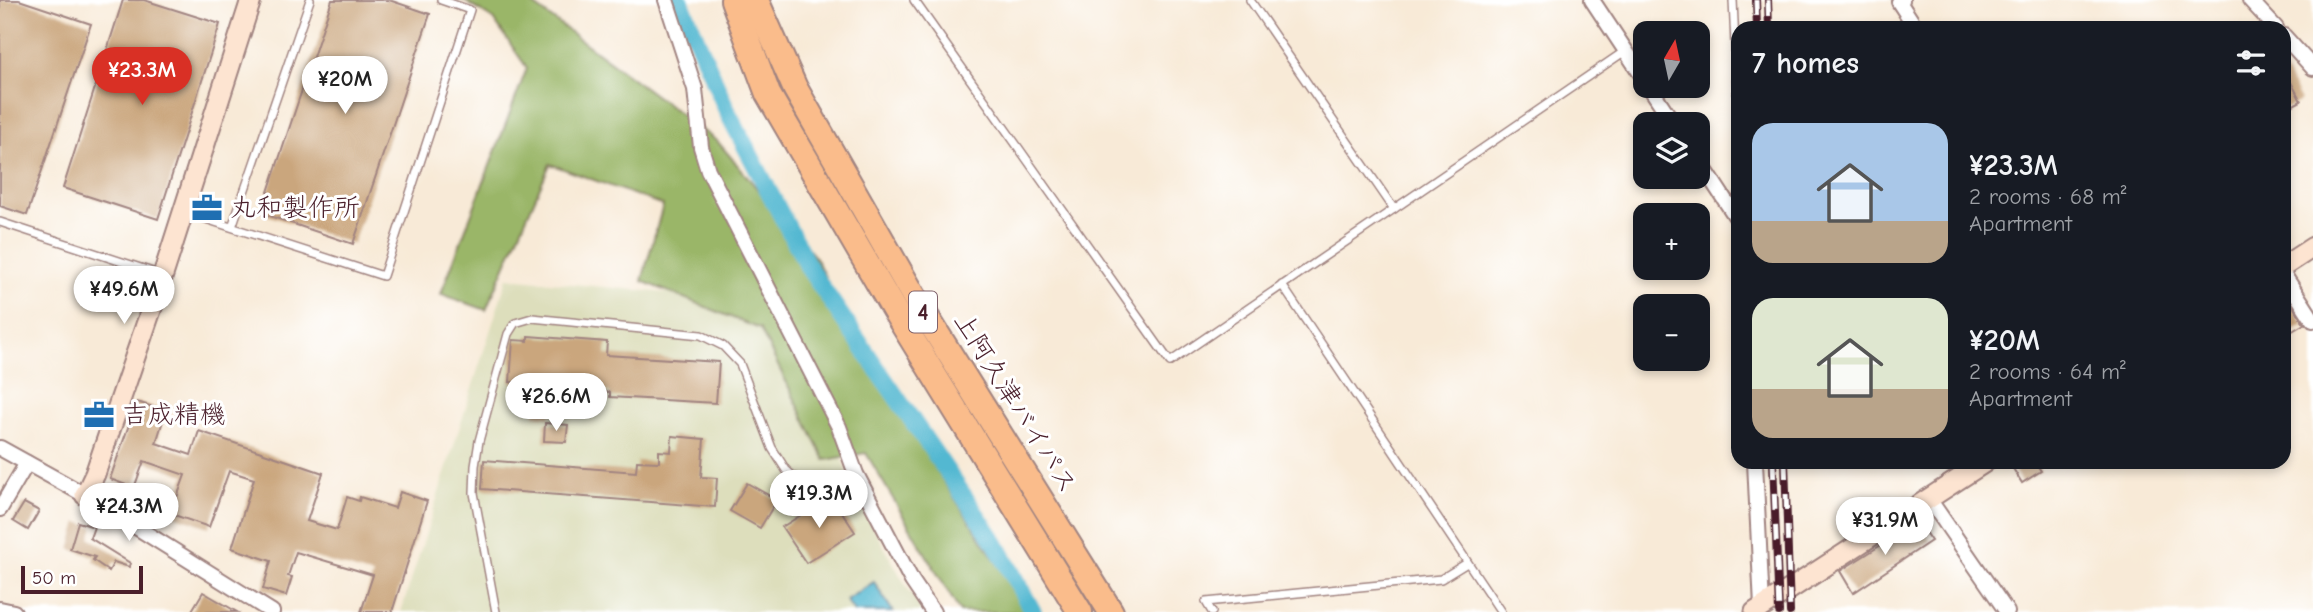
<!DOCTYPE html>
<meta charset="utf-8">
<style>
body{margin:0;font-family:"Comic Neue","Klee One",sans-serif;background:#242831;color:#f1f3f6;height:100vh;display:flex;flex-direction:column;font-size:26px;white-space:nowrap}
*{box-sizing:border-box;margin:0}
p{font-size:23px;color:#9ea1a6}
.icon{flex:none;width:38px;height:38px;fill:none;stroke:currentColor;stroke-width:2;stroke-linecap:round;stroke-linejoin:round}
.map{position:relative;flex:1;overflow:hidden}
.panel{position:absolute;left:1731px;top:21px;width:560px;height:448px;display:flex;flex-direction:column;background:#171b24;border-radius:21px;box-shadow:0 4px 10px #0003}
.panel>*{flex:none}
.needle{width:46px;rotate:9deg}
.tools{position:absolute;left:1633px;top:21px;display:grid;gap:14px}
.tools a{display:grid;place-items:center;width:77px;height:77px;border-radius:14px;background:#171b24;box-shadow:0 4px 10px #0003;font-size:35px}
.scale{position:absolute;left:21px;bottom:18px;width:122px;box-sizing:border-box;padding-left:7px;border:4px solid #4a1f2b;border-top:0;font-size:19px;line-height:24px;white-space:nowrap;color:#4a1f2b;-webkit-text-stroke:5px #fff;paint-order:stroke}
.price{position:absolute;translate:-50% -60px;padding:0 16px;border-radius:24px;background:#fff;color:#222;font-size:23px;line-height:46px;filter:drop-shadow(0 2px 4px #0008)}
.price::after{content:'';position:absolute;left:50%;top:42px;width:21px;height:16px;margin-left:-10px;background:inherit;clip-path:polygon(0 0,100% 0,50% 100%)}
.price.selected{background:#d93025;color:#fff}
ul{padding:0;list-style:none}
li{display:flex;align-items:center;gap:21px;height:175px;padding:0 21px}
li span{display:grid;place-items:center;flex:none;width:196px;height:140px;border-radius:21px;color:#555}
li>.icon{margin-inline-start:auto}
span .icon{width:84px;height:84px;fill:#fffc;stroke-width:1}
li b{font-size:30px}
h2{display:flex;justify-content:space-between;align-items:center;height:84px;padding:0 21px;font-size:30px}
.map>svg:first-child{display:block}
.built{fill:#dddebc}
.forest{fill:#9ab668;stroke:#726a4a;stroke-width:2}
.water{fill:#52b8d1;stroke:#4e6c7e;stroke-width:2}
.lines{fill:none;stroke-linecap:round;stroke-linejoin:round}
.canal{stroke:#52b8d1;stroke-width:18}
.building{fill:#caa67d}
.lane-casing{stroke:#a18481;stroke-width:10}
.street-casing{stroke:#a18481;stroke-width:18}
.secondary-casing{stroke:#a18481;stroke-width:23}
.highway-casing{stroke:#a18481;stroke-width:28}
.lane{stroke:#fff;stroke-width:7}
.street{stroke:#fff;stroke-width:14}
.secondary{stroke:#fde4d1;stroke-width:19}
.highway{stroke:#fabc8b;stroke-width:24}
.rail-casing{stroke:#4a1f2b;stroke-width:8}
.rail{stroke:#fff;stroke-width:5;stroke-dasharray:16;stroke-linecap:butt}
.labels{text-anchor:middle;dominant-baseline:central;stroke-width:6;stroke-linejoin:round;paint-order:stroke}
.shield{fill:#fff;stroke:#80626b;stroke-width:2}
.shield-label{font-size:24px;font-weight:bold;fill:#4a1f2b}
.poi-label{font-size:26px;fill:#4a1f2b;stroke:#fff;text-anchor:start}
.street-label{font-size:26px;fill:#4a1f2b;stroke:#fff}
</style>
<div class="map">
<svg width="2313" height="612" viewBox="0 0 2313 612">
<rect width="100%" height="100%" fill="#fff"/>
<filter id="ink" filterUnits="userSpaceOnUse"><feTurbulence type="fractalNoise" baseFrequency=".0143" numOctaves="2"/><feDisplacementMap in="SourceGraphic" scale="14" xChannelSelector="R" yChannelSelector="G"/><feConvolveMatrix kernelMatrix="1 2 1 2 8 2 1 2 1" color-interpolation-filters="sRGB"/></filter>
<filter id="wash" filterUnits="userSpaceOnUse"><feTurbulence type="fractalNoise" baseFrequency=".00686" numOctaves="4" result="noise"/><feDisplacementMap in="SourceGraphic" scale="28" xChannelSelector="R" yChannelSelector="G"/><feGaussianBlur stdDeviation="1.57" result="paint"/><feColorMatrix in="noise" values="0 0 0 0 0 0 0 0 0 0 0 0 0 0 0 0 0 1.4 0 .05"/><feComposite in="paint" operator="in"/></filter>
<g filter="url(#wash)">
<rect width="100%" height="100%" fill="#f8ead7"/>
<polygon class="built" points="507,278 765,302 831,424 852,489 906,586 923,612 401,612"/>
<polygon class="forest" points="463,0 527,0 718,142 815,257 872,371 1029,612 960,612 866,453 825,460 760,329 642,281 663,205 550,164 486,310 441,294 527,68 493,19"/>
<polygon class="water" points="874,582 893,612 854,612 846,600"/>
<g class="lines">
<polyline class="canal" points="680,0 728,113 810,270 995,542 1033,612"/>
</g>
<g id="blocks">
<g class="building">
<polygon points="0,0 19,0 91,24 27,215 0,206"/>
<polygon points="123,0 144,0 220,24 158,219 63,188"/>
<polygon points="332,0 389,0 430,14 353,244 261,213"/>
<polygon points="2284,69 2301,101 2284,110"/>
<polygon points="2284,292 2304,324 2284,336"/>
<polygon points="528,336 607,342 606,355 719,362 716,403 610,397 610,392 552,388 550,417 535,415 537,387 525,386 525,383 510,382 513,340 528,341"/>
<polygon points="137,402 166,411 156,443 191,455 199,431 323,473 307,521 337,530 347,497 359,501 360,497 395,508 400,492 427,501 392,612 361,612 373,575 296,552 288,576 292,577 286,596 263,589 271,561 232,548 254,479 229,471 209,527 171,514 185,475 144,461 134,488 110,479"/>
<polygon points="545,423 568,425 566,442 544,441"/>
<polygon points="672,436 704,439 701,477 717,478 715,507 482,489 484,460 636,472 637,461 659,462 659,451 671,452"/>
<polygon points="2009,462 2035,462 2041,471 2022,483"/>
<polygon points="747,483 777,500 760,528 730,511"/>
<polygon points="827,499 834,500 855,532 806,563 782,527"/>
<polygon points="24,503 39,511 28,530 13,521"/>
<polygon points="78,522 94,527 90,538 130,563 129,567 114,562 109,571 93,560 95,557 70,549"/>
<polygon points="1918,522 1931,541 1853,593 1840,571"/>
<polygon points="203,592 237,612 191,612"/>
</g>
</g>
</g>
<g filter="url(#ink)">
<use href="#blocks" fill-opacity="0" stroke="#a18481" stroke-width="2"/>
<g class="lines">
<g class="lane-casing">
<g id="lane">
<polyline points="914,0 1170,362 1625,51"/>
<polyline points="1250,0 1394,209"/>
<polyline points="1733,0 1738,111"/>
<polyline points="1732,210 1738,195"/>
<polyline points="184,212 383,276 470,10 441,0"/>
<polyline points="0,222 162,275"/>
<polyline points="232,227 310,0"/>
<polyline points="1282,285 1501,612"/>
<polyline points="496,612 474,493 475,466 479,441 508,334 515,323 532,318 701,335 723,346 740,364 772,448 786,470 809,490 838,494 862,488"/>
<polyline points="1212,612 1206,602 1441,579 1467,563"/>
</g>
</g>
<g class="street-casing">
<g id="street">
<polyline points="666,0 695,89 701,147 708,170 839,427 856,474 912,581 933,612"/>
<polyline points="1592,0 1645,80"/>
<polyline points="1902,0 1899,2 1916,28"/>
<polyline points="2250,0 2276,28"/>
<polyline points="2284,36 2313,68"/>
<polyline points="1649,86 1674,124"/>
<polyline points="1698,159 1738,220"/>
<polyline points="2284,275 2313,320"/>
<polyline points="0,448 85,495 272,612"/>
<polyline points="1755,462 1762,607"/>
<polyline points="1929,499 2007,612"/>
<polyline points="0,509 27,463"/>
<polyline points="0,609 14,612"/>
</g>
</g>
<g class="secondary-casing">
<g id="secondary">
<polyline points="2284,266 2313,247"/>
<polyline points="85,495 95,474 163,275 251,0"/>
<polyline points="1755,612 1985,462"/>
</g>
</g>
<g class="highway-casing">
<g id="highway">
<polyline points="733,0 768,94 894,310 1080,612"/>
<polyline points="756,0 795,88 916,300 1111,612"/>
</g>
</g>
<use href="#lane" class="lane"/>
<use href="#street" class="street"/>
<use href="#secondary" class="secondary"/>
<use href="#highway" class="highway"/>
<g class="rail-casing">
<g id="rail">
<polyline points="1756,0 1757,28"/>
<polyline points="1768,0 1769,28"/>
<polyline points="1773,462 1779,612"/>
<polyline points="1785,462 1790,612"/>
</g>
</g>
<use href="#rail" class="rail"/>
</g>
</g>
<defs>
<g id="office-bare" transform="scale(2.415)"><path d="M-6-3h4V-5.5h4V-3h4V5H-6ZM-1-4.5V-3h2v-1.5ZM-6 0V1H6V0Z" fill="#1f6fb2" stroke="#fff" stroke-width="2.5" paint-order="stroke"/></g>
</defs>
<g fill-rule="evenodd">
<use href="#office-bare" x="207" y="208"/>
<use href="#office-bare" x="99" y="415"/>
</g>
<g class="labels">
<rect class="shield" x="909" y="291.5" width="28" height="41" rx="5"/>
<g class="shield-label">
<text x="923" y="312">4</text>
</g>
<g class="poi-label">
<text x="230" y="208">丸和製作所</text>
<text x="122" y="415">吉成精機</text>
</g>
<g class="street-label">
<text transform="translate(1015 403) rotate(58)">上阿久津バイパス</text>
</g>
</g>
</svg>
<div class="tools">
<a><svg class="needle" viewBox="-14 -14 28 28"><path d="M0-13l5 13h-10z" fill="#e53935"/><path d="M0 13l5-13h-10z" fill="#9ea1a6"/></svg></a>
<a><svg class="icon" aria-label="layers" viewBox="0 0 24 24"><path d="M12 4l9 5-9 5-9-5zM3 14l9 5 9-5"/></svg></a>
<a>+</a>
<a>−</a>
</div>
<div class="scale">50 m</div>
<b class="price selected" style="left:142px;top:107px">¥23.3M</b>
<b class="price" style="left:345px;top:116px">¥20M</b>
<b class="price" style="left:124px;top:326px">¥49.6M</b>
<b class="price" style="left:556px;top:433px">¥26.6M</b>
<b class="price" style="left:819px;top:530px">¥19.3M</b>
<b class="price" style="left:129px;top:543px">¥24.3M</b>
<b class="price" style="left:1885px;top:557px">¥31.9M</b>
<section class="panel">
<h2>7 homes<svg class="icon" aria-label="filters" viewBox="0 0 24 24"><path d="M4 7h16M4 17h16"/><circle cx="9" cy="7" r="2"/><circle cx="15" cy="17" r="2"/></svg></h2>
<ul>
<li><span style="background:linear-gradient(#a9c7e8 70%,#b9a48a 0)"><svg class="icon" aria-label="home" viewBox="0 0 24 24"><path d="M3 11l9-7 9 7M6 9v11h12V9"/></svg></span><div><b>¥23.3M</b><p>2 rooms · 68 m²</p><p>Apartment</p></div></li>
<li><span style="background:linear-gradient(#dfe7d0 65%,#b9a48a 0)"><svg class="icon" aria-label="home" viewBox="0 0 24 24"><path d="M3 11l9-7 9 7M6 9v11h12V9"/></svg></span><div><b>¥20M</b><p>2 rooms · 64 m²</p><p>Apartment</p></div></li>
</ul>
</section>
</div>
